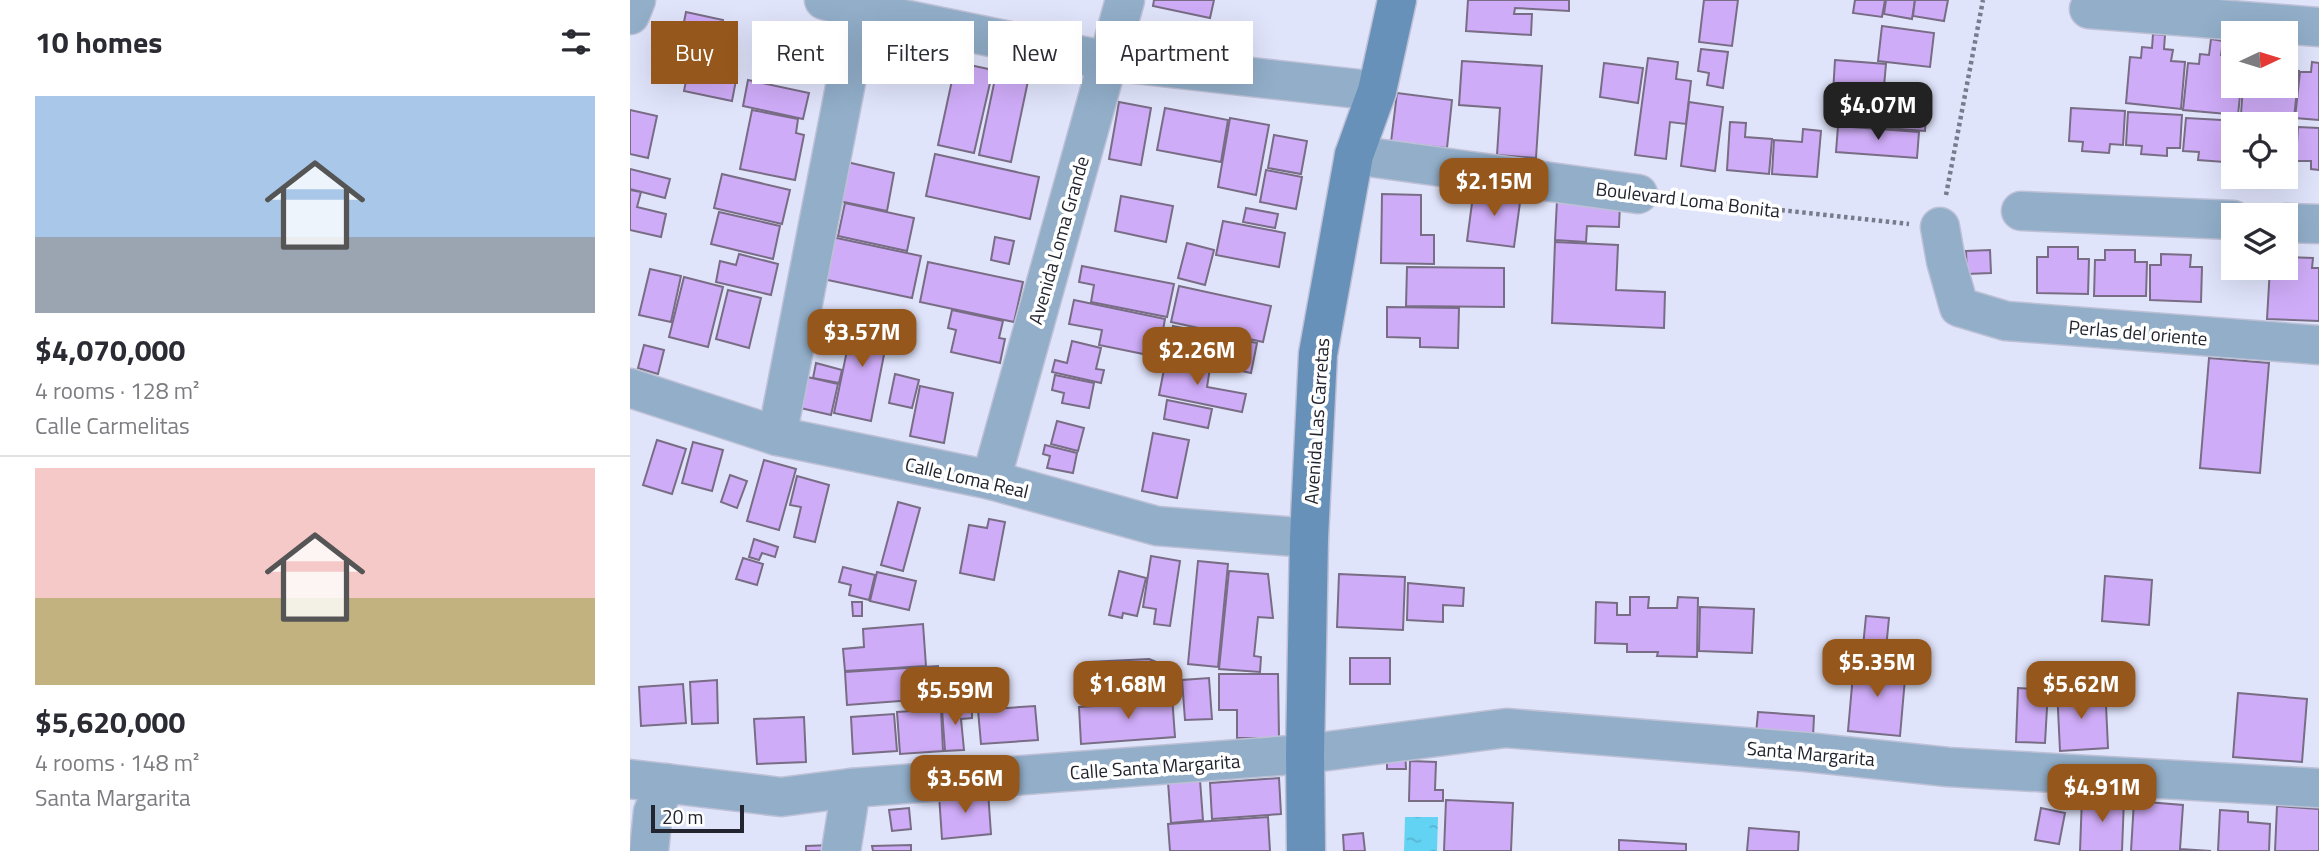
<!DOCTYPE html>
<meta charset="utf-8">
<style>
body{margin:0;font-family:"Titillium Web",sans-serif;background:#f2f2f3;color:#2b2b33;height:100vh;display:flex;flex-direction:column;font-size:26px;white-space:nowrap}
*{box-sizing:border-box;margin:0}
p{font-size:23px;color:#7c7c81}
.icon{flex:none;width:38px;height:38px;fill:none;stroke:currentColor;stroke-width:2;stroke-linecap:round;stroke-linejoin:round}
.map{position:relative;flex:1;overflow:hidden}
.drawer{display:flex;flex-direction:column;background:#fff;width:630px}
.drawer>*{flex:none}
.hud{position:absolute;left:21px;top:21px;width:665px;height:63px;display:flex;gap:14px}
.needle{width:46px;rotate:86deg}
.buttons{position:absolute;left:1591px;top:21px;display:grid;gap:14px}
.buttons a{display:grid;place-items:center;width:77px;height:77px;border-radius:0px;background:#fff;box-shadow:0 7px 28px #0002;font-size:35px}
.scale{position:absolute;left:21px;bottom:18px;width:93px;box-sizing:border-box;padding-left:7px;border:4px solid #22242f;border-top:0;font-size:19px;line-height:24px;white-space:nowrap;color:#22242f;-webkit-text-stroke:5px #fff;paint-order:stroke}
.price{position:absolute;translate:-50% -60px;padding:0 16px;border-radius:14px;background:#95571b;color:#fff;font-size:23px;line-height:46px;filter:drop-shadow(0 2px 4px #0008)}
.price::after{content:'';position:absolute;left:50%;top:42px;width:21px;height:16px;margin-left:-10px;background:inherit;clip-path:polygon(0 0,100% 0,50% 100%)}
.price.current{background:#222;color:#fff}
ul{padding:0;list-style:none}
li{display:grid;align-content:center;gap:14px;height:371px;padding:0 35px}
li+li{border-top:2px solid #e1e1e2}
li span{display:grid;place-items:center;height:217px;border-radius:0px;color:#555}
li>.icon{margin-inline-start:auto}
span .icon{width:126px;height:126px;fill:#fffc;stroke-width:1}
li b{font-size:30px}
h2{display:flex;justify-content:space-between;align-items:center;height:84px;padding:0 35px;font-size:30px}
.tag{padding:0 24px;border-radius:0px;background:#fff;box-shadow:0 7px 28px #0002;font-size:24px;line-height:63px}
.tag.current{background:#95571b;color:#fff}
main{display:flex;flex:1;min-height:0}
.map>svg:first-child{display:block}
.water{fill:url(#water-ripples)}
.building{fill:#cfacf8;stroke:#786d85;stroke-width:2}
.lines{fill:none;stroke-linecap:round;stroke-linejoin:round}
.street-casing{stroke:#bec1d6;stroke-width:41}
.secondary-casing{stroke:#bec1d6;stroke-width:41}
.path{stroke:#787b8c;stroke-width:4.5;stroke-dasharray:3.5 3.5;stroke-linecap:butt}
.street{stroke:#92aec9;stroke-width:38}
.secondary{stroke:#6891ba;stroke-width:38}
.labels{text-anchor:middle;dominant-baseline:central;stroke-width:7;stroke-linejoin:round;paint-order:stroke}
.street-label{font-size:19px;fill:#22242f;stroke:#fff}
</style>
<main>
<section class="drawer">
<h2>10 homes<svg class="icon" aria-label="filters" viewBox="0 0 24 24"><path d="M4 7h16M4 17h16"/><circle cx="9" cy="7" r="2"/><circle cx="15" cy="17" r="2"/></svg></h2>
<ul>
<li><span style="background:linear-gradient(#a9c7e8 65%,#9aa5b1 0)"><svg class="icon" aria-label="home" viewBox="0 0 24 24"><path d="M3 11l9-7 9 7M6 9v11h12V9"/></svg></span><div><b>$4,070,000</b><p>4 rooms · 128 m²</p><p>Calle Carmelitas</p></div></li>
<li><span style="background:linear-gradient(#f6c9c9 60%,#c2b280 0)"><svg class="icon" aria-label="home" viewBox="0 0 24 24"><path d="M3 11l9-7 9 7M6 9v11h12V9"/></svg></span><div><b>$5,620,000</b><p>4 rooms · 148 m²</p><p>Santa Margarita</p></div></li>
</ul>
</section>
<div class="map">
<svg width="1689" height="851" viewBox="0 0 1689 851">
<defs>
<pattern id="water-ripples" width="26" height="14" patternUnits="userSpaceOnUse" patternTransform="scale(1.75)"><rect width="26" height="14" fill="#62d3f3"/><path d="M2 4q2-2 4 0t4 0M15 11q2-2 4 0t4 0" fill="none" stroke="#55b5d1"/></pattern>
</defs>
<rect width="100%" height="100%" fill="#e0e4fb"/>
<polygon class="water" points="775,817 808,817 807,851 774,851"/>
<g class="building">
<polygon points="524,0 584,0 580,18 523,6"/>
<polygon points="838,0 939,0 939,11 885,8 884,14 902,14 901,35 836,31"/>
<polygon points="1074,0 1108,0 1102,46 1069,42"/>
<polygon points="1225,0 1255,0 1252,17 1223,13"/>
<polygon points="1256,0 1285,0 1282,19 1254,14"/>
<polygon points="1285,0 1318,0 1314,21 1283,16"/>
<polygon points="56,12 93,20 83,69 46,61"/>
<polygon points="1252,26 1304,33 1300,67 1248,61"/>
<polygon points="1523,34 1535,35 1534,49 1543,50 1541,61 1555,62 1551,109 1496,103 1500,57 1511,58 1512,47 1522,48"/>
<polygon points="1581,39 1593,41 1591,55 1600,56 1599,67 1603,67 1603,86 1611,86 1608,115 1553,110 1558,63 1569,64 1570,54 1579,55"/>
<polygon points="1071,49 1098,52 1093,88 1077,85 1079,73 1068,71"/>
<polygon points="1018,58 1048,62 1046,79 1061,81 1056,124 1040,122 1036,159 1005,155"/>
<polygon points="1205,60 1256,64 1253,97 1203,93"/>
<polygon points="832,61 912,66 906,158 867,155 870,108 829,105"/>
<polygon points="326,62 363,70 344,153 308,145"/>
<polygon points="1682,62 1689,63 1689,120 1665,118 1670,72 1681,72"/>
<polygon points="974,63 1013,68 1008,103 970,97"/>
<polygon points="59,65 107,75 102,101 54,91"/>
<polygon points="1656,70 1669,71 1664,118 1611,114 1613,86 1656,86"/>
<polygon points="366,74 398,81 381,162 349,155"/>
<polygon points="118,80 179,93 173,119 113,106"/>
<polygon points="767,93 822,100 817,148 761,142"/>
<polygon points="1244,99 1297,103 1295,131 1242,127"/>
<polygon points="489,102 521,108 511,165 479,159"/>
<polygon points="1059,102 1093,107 1085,171 1051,166"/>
<polygon points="535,108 598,120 591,162 527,150"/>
<polygon points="1441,108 1495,111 1493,145 1480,144 1479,153 1452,151 1453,142 1439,141"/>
<polygon points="0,110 27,116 18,158 0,154"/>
<polygon points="122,110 168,119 166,133 174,135 165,180 110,169"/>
<polygon points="1498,112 1552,115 1550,148 1537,148 1537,156 1511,154 1512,146 1496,145"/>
<polygon points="600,118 639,125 626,195 588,187"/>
<polygon points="1556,118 1609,121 1609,124 1603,124 1603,154 1594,153 1594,162 1568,160 1569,152 1553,151"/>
<polygon points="1100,122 1116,123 1115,137 1142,139 1139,174 1097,170"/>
<polygon points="1611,122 1651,124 1611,124"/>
<polygon points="1656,124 1665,125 1663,158 1656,158"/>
<polygon points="1208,126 1289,132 1287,158 1206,152"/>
<polygon points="1668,127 1689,128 1689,170 1681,169 1681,161 1666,161"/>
<polygon points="1173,129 1191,131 1187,177 1142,174 1144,140 1172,142"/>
<polygon points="644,135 677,141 671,174 638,168"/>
<polygon points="305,154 409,177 400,219 296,196"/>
<polygon points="217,162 264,173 257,211 209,201"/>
<polygon points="0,169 40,179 35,198 0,189"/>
<polygon points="636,170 672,177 666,209 630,202"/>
<polygon points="92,174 160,190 152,224 84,208"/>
<polygon points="844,188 891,195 884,247 837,241"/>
<polygon points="0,190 11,192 7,207 36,214 31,237 0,230"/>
<polygon points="752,194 791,195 791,235 804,235 804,264 751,263"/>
<polygon points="491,196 543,206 536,242 485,231"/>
<polygon points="927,200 990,203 989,227 957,226 956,242 925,240"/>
<polygon points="215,203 284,218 277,251 208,236"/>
<polygon points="616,208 648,214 645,228 613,222"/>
<polygon points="89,212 150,226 143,259 81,244"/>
<polygon points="593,221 655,233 649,267 586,255"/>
<polygon points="202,237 291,256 282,298 193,279"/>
<polygon points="365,237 384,241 379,264 361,260"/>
<polygon points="925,242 988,245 986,290 1035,292 1034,328 922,323"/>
<polygon points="557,243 584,250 575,285 548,278"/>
<polygon points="1418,247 1448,247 1448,259 1459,259 1458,294 1407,293 1407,257 1418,257"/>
<polygon points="1360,250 1361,273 1337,274 1336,251"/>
<polygon points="1475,250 1505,250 1505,262 1517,262 1516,296 1464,296 1465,260 1475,260"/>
<polygon points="109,254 148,264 141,295 86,282 90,261 106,265"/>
<polygon points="1531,254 1561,255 1560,267 1572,267 1571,302 1520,300 1520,265 1531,265"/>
<polygon points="1656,257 1683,258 1682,268 1689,268 1689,321 1637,319 1640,268 1656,268"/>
<polygon points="298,262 393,282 384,322 290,302"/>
<polygon points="452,266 544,284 537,317 461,302 464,285 449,282"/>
<polygon points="777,267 874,268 874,307 776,306"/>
<polygon points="20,269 51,276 41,322 9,315"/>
<polygon points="54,277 93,287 78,347 39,337"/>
<polygon points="549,286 641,306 633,342 541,322"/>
<polygon points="98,290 131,298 119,348 86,339"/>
<polygon points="444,300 535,319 528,357 469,345 472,330 439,324"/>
<polygon points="757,307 829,308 828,348 790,347 790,338 757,337"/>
<polygon points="322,310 373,321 369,338 375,339 370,363 321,352 326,330 318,328"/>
<polygon points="224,317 260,324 241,421 204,413"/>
<polygon points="543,326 627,343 621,373 537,355"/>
<polygon points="442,341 471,348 466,369 474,370 471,383 422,372 425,360 437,363"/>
<polygon points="14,345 34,350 28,374 8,368"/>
<polygon points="1579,358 1639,363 1630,473 1570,468"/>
<polygon points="536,359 580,368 577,387 616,394 612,412 529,395"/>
<polygon points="186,363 212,370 209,383 183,378"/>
<polygon points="265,374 289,380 282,408 259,403"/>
<polygon points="425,375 464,383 459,408 432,403 434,393 422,390"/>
<polygon points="173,376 208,384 201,415 166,407"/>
<polygon points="290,386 323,393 314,443 280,436"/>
<polygon points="537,400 582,409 578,428 534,419"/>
<polygon points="427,421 454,428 448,451 421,444"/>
<polygon points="523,433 559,440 547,498 512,491"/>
<polygon points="27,440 56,449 42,494 13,485"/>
<polygon points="63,442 93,450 82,491 52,483"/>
<polygon points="415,445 447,453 443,473 417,468 420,456 413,454"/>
<polygon points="134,460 166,469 149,530 117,521"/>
<polygon points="100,475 117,481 107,508 91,502"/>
<polygon points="167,476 199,485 185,542 164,537 171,507 160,505"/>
<polygon points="268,502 290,508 273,571 251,565"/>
<polygon points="359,519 375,522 364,580 330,573 339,525 357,528"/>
<polygon points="124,539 148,547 145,557 132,553 129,560 119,557"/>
<polygon points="521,556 550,561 540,626 524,624 526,609 513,607"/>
<polygon points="113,558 133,564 127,585 106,579"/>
<polygon points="568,561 598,564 588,667 558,664"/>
<polygon points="213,567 245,575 239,600 219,595 221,585 209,582"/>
<polygon points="489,571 516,578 507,616 493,613 492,618 479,615"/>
<polygon points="599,571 638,574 643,618 628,617 624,656 631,657 630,672 589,669"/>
<polygon points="247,572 286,581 279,610 240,601"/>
<polygon points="709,574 775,577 773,630 707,627"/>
<polygon points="1475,576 1522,580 1519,625 1472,621"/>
<polygon points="778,583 834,588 833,606 813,605 813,622 777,620"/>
<polygon points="1000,597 1019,597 1018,608 1047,608 1048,597 1068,598 1067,657 1027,656 1028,652 997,652 997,644 965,643 966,602 987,603 987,615 1000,615"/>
<polygon points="222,602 232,602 232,616 223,616"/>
<polygon points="1070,607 1124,609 1122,653 1069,651"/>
<polygon points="1236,616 1259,618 1255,659 1232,657"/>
<polygon points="293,624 296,666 215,671 213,649 234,647 233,629"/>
<rect x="720" y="658" width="40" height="26"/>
<polygon points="519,659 541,668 541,688 461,693 459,662"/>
<polygon points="1224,663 1276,667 1270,736 1218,731"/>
<polygon points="308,666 310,698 217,705 215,672"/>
<polygon points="589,674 648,674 649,738 607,738 607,710 589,710"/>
<polygon points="579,678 582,719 555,720 552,680"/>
<polygon points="87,680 88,723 62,724 60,682"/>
<polygon points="53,684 56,723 11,726 9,687"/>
<polygon points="1462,687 1463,705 1476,705 1478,748 1430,751 1427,689"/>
<polygon points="1388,688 1418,690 1415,743 1386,742"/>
<polygon points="1608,693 1677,699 1672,762 1603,757"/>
<polygon points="542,696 545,737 451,744 449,707 493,704 493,699"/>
<polygon points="405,706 408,740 351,744 348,710"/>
<polygon points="342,707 342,718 331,719 334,750 315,751 312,709"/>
<polygon points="311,709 313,751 270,754 267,712"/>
<polygon points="1128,712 1184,716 1183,737 1126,734"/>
<polygon points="264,714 267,751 223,754 221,717"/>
<polygon points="174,717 176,762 127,764 124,719"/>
<polygon points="757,746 775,746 776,769 757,769"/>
<polygon points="780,761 806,762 805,790 813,790 813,801 779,801"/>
<polygon points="649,778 651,814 582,819 580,783"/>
<polygon points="570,780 573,820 541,823 538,782"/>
<polygon points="358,791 361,834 312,839 309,795"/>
<polygon points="1452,797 1494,799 1492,851 1450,851"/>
<polygon points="816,800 883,803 881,851 814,851"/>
<polygon points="1504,801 1553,805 1550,849 1581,851 1501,851"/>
<polygon points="1647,806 1689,809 1689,851 1645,851"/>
<polygon points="279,808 281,829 262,831 259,810"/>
<polygon points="1411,808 1435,813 1429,844 1405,840"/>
<polygon points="1590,810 1618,812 1618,822 1640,824 1639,851 1588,851"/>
<polygon points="638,817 640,851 540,851 538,824"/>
<polygon points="1119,828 1169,832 1168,851 1117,851"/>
<polygon points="733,833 735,851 714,851 713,835"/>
<polygon points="989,840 1056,844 1056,851 989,851"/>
<polygon points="202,845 202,851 176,851 176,846"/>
<polygon points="281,845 281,851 243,851 242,846"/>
</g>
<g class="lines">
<g class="street-casing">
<g id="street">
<polyline points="194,0 229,10 478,61 747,91"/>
<polyline points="1459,9 1689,27"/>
<polyline points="0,15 6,0"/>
<polyline points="724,155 1008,194"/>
<polyline points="1391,211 1603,220"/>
<polyline points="1656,223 1689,224"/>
<polyline points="1310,227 1316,261 1329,307 1376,321 1689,345"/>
<polyline points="0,388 147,436 361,480 527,526 679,538"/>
<polyline points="147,436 232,0"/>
<polyline points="361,480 495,0"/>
<polyline points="0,779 151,797 221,788 675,754 876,728 1176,752 1318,767 1689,788"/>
<polyline points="19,851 23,812 36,783"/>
<polyline points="211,851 221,788"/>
</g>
</g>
<g class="secondary-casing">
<polyline id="secondary" points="676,851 675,754 679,538 688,354 724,155 747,91 767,0"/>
</g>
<g class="path">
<polyline points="1316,195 1353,0"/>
<polyline points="1040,198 1279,224"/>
</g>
<use href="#street" class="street"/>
<use href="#secondary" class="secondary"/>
</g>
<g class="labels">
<g class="street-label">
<text transform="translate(1058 199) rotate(7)">Boulevard Loma Bonita</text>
<text transform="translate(428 240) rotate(-74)">Avenida Loma Grande</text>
<text transform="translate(1508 332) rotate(5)">Perlas del oriente</text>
<text transform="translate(686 421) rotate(-86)">Avenida Las Carretas</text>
<text transform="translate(337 477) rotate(13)">Calle Loma Real</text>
<text transform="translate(1181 753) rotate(5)">Santa Margarita</text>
<text transform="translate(525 766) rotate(-4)">Calle Santa Margarita</text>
</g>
</g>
</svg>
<div class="buttons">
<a><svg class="needle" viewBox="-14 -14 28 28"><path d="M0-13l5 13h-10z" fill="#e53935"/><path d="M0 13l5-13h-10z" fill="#7c7c81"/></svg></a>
<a><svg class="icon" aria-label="locate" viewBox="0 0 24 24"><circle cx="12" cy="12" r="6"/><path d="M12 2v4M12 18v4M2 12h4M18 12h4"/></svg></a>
<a><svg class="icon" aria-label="layers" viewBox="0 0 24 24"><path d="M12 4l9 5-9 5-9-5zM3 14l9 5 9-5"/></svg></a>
</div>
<div class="scale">20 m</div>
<b class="price current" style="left:1248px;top:142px">$4.07M</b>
<b class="price" style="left:864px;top:218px">$2.15M</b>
<b class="price" style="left:232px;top:369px">$3.57M</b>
<b class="price" style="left:567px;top:387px">$2.26M</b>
<b class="price" style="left:1247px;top:699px">$5.35M</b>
<b class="price" style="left:498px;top:721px">$1.68M</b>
<b class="price" style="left:1451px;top:721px">$5.62M</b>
<b class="price" style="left:325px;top:727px">$5.59M</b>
<b class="price" style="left:335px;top:815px">$3.56M</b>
<b class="price" style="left:1472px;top:824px">$4.91M</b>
<div class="hud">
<a class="tag current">Buy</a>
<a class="tag">Rent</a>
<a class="tag">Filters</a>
<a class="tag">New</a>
<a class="tag">Apartment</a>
</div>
</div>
</main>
